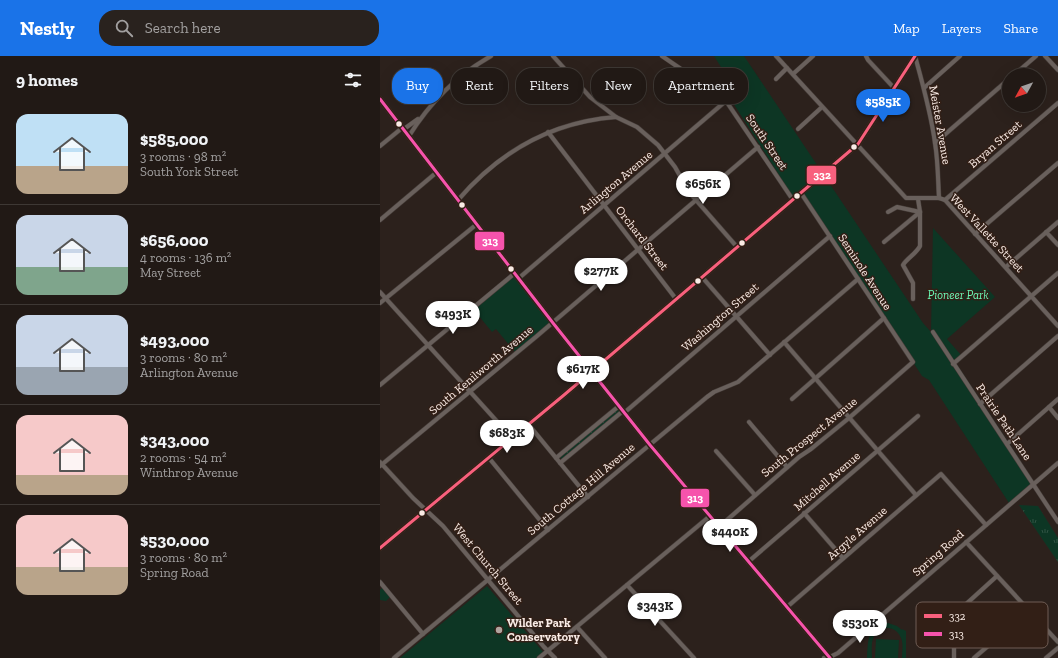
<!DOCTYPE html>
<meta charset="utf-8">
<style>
body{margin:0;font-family:"Zilla Slab",serif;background:#29221e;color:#f1f3f6;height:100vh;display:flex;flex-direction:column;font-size:15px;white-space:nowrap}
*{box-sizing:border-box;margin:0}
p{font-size:13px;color:#a2a0a0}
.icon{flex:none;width:22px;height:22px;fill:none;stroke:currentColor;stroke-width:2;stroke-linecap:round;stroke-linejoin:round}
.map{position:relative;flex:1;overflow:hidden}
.side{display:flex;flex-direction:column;background:#211915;width:380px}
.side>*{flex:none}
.hud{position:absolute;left:12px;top:12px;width:380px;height:36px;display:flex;gap:8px}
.needle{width:26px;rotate:230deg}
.fabs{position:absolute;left:622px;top:12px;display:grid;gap:8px}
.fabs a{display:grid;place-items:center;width:44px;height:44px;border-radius:50%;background:#211915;box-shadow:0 4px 16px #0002,0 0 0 1px #3e3834;font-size:20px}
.price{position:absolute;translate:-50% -34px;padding:0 9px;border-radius:14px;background:#fff;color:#222;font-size:13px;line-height:26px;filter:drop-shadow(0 1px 2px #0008)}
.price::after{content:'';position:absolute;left:50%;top:24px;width:12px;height:9px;margin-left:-6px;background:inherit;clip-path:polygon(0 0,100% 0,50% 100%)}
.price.on{background:#1a73e8;color:#fff}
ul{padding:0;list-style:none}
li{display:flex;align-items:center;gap:12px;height:100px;padding:0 16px}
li+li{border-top:1px solid #3e3834}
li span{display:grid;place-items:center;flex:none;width:112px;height:80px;border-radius:12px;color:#555}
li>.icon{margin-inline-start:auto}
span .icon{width:48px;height:48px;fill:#fffc;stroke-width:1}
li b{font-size:17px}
h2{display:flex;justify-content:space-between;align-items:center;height:48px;padding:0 16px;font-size:17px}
.tag{padding:0 14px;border-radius:16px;background:#211915;box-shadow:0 4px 16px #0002,0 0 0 1px #3e3834;font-size:14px;line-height:36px}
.tag.on{background:#1a73e8;color:#fff}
header{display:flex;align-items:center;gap:24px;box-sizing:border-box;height:56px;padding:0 20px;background:#1a73e8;color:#fff}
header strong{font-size:19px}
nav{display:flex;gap:22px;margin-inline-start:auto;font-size:14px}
.search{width:280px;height:36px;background:#29221e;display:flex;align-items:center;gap:10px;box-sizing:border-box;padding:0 14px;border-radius:16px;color:#a2a0a0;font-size:15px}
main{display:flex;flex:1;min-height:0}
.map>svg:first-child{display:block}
.grass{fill:url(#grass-tufts)}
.park{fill:#0d3624}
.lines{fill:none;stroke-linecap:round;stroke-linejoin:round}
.minor-casing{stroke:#453c38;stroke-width:5}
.major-casing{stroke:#453c38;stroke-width:6}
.minor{stroke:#69605c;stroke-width:4}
.major{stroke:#675857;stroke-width:5}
.bus-1-casing{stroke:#321f16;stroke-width:6}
.bus-2-casing{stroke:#321f16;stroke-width:6}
.bus-1{stroke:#f8607d;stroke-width:3}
.bus-2{stroke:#f653ac;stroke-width:3}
.bus-dot{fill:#f9ebe5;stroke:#321f16;stroke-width:1.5}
.poi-dot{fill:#b1a49f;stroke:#321f16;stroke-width:1.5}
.labels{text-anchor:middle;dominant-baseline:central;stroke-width:3;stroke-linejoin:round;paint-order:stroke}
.street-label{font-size:12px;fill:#f9ebe5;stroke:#321f16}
.park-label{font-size:12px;font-style:italic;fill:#6bfcb9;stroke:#321f16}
.poi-label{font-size:12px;font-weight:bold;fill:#f9ebe5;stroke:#321f16;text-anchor:start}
.key{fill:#321f16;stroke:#6e5c54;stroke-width:1}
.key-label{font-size:11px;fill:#f9ebe5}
.line-badge{stroke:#321f16;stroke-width:1.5}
.badge-label{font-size:11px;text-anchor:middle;font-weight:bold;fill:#fff}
</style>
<header>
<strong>Nestly</strong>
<div class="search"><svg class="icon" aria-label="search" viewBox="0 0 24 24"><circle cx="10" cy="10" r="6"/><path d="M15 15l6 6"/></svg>Search here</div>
<nav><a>Map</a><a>Layers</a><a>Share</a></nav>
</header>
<main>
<section class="side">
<h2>9 homes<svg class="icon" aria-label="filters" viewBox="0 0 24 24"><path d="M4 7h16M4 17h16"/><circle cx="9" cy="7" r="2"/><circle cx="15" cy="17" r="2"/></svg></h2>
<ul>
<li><span style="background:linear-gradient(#bfe0f5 65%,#b9a48a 0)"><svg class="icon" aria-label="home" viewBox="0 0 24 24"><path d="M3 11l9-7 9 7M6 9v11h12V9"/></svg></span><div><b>$585,000</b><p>3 rooms · 98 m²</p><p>South York Street</p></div></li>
<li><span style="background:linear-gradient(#c9d6e8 65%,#7fa58c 0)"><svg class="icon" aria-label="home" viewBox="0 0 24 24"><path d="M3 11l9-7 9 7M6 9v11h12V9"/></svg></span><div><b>$656,000</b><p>4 rooms · 136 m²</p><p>May Street</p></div></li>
<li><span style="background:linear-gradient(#c9d6e8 65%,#9aa5b1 0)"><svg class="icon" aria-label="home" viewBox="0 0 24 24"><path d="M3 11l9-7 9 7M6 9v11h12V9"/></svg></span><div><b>$493,000</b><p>3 rooms · 80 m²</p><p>Arlington Avenue</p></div></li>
<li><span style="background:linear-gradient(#f6c9c9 75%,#b9a48a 0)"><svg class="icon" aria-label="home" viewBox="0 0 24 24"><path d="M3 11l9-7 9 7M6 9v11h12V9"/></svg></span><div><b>$343,000</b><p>2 rooms · 54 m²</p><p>Winthrop Avenue</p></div></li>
<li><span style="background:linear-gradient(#f6c9c9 65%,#b9a48a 0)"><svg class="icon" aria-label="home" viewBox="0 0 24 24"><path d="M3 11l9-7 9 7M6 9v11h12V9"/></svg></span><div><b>$530,000</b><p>3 rooms · 80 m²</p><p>Spring Road</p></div></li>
</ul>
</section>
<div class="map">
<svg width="678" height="602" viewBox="0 0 678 602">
<defs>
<pattern id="grass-tufts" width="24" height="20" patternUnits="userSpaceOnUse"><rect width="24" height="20" fill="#0d3624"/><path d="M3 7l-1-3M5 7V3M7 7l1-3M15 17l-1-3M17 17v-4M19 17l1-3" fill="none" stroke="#315344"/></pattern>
</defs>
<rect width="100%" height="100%" fill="#2c211c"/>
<g class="grass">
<polygon points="237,353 240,356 182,404 180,401"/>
<polygon points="639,449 658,450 678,482 678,506"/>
</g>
<g class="park">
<polygon points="334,0 364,0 543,267 551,276 553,172 615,241 567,283 581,299 574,304 654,426 629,447 549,324 542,320 421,134 413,141 348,39 353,30"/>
<polygon points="134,220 170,266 135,296 116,273 112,276 94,254"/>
<polygon points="107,530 164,597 157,602 20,602"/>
<polygon points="3,531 10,541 6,545 0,544 0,534"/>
<path d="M508,567l9,3 5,4v-1l4,2v27h-4c0,-7 2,-16 -2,-22 -6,-12 -24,-10 -27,3 -2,5 -1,13 -1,19h-5c1,-17 0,-33 21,-35z"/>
<polygon points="496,583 519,584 518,602 495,602"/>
</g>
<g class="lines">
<g class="minor-casing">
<g id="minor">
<polyline points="173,0 210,41 236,61 257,71 278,89 295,111 309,136 357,191"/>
<polyline points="282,0 317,24 342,39 413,144"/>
<polyline points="396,0 526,142 559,142 565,144 678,270"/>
<polyline points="486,0 488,4 515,33"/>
<path d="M535,0c8,29 16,57 20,87 3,18 3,37 4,55"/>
<polyline points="665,0 678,14"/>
<polyline points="413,18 433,0"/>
<polyline points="634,19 656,0"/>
<polyline points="396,23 407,12"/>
<polyline points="544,32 580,0"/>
<polyline points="24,73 38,63"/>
<polyline points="418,73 442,51"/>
<polyline points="168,76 296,243"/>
<path d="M29,80c21,-34 47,-60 82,-80"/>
<polyline points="555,87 629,23"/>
<polyline points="0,90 22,72"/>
<path d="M78,144c42,-49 93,-78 158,-83"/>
<polyline points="565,144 678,47"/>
<polyline points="508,156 517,151 540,156"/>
<polyline points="0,164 57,116"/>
<polyline points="666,176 678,189"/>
<polyline points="595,178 678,107"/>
<polyline points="504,186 540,156"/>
<polyline points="626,211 678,166"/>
<polyline points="322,221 390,299"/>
<polyline points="139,222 347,44"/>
<polyline points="0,236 132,382"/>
<path d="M533,243v-16l-10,-18c4,-7 13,-11 17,-19v-34l-2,-13"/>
<polyline points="0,247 97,168"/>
<polyline points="553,276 678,466"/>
<polyline points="404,286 536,439"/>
<polyline points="573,308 678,217"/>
<polyline points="0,329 135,217"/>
<polyline points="412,343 504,262"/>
<polyline points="600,348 678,280"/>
<polyline points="669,351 678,362"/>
<polyline points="244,357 450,180"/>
<polyline points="369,366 407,411"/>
<polyline points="149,369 208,441"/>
<polyline points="627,388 678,343"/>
<polyline points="336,395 375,439"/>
<polyline points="109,402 168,474"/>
<polyline points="176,402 239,350"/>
<polyline points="0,406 33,442 63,470 164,591 175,602"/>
<polyline points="180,407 243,355"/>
<polyline points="0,410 157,280 378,91"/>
<polyline points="424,457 463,502"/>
<polyline points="339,471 419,401 431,393 469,362 533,306 421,137"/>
<polyline points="586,486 678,586"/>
<polyline points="368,506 538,360"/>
<polyline points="0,526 43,578"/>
<polyline points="247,529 314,602"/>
<polyline points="407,551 561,418 606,469"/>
<polyline points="197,571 225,602"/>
<polyline points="14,602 327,341 334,336 358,326 478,223"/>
<polyline points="159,602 330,460"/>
<polyline points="444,602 452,600 458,597 678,407"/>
<polyline points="574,602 574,559 617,520"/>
<polyline points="594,602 649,555"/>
<polyline points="666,602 678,592"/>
</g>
</g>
<g class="major-casing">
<g id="major">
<polyline points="0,43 173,267 270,389 450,602"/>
<polyline points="0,492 184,339 478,88 535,0"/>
</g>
</g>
<use href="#minor" class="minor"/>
<use href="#major" class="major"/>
<g class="bus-1-casing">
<polyline id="bus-1" points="0,492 184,339 478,88 535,0"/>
</g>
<g class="bus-2-casing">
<polyline id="bus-2" points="0,43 173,267 270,389 450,602"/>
</g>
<use href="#bus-1" class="bus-1"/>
<use href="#bus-2" class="bus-2"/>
</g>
<g class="bus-dot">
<circle cx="19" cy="68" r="3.5"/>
<circle cx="474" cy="91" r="3.5"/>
<circle cx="417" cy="140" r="3.5"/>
<circle cx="82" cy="149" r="3.5"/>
<circle cx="362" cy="187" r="3.5"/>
<circle cx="131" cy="213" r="3.5"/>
<circle cx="318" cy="225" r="3.5"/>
<circle cx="42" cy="457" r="3.5"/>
</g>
<circle class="poi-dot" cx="119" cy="574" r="4"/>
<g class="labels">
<g class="street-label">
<text transform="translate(560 69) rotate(80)">Meister Avenue</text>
<text transform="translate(387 86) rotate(56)">South Street</text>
<text transform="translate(615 88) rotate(-41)">Bryan Street</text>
<text transform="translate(236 126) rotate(-40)">Arlington Avenue</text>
<text transform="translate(607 177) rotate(47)">West Vallette Street</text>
<text transform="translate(262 182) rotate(52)">Orchard Street</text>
<text transform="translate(485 216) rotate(57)">Seminole Avenue</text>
<text transform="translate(340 261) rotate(-41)">Washington Street</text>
<text transform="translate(101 314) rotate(-40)">South Kenilworth Avenue</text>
<text transform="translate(624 366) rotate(56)">Prairie Path Lane</text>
<text transform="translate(429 381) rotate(-39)">South Prospect Avenue</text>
<text transform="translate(447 425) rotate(-41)">Mitchell Avenue</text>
<text transform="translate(201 433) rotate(-40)">South Cottage Hill Avenue</text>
<text transform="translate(477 477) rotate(-41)">Argyle Avenue</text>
<text transform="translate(558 497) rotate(-41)">Spring Road</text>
<text transform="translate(108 508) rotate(50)">West Church Street</text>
</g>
<g class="park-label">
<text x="578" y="239">Pioneer Park</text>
</g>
<g class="poi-label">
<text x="127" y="567">Wilder Park<tspan x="127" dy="14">Conservatory</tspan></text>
</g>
</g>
<rect x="536" y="546" width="132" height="46" rx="6" class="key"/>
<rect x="544" y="558" width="18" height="4" fill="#f8607d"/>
<rect x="544" y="576" width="18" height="4" fill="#f653ac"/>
<g class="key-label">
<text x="569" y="564">332</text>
<text x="569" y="582">313</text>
</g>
<g class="line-badge">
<rect x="426" y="109" width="31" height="20" rx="4" fill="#f8607d"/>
<rect x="94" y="175" width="31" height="20" rx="4" fill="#f653ac"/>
<rect x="300" y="432" width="30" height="20" rx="4" fill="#f653ac"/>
</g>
<g class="badge-label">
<text x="442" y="123">332</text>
<text x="110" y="189">313</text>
<text x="315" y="446">313</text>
</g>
</svg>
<div class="fabs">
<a><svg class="needle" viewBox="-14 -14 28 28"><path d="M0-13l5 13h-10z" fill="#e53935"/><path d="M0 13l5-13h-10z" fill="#a2a0a0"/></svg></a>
</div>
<b class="price on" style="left:503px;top:67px">$585K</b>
<b class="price" style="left:323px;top:149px">$656K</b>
<b class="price" style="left:221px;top:236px">$277K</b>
<b class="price" style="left:73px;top:279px">$493K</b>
<b class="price" style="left:203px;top:334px">$617K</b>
<b class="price" style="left:127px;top:398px">$683K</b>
<b class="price" style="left:350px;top:497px">$440K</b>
<b class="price" style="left:275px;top:571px">$343K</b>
<b class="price" style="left:480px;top:588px">$530K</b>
<div class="hud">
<a class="tag on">Buy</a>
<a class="tag">Rent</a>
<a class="tag">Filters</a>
<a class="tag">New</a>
<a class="tag">Apartment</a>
</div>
</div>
</main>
